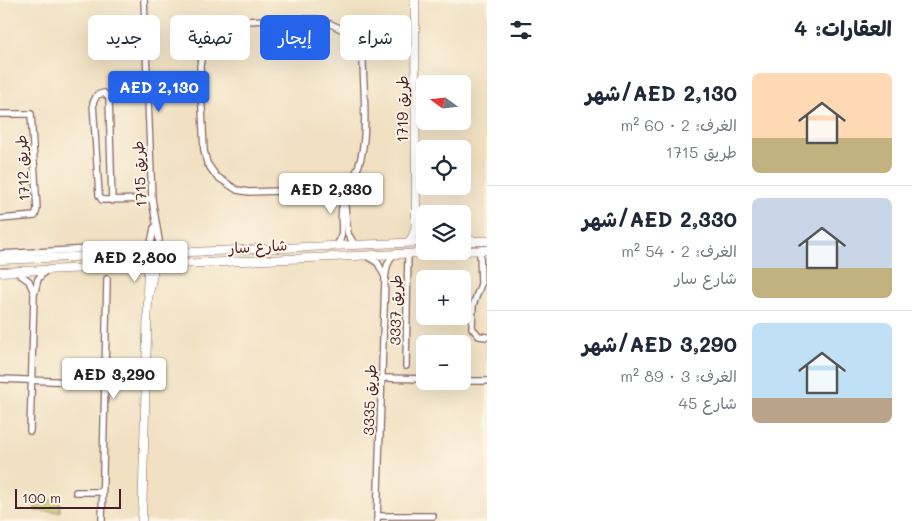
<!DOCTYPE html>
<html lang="ar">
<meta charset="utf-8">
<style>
body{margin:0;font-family:Mali,"Playpen Sans Arabic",sans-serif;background:#f6f6f7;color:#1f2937;direction:rtl;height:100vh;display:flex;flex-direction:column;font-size:19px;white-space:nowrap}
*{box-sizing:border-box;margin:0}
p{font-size:16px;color:#747a83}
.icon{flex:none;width:28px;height:28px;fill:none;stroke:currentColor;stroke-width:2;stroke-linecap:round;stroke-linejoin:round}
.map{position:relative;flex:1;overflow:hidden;direction:ltr}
.panel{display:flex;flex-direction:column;background:#fff;width:425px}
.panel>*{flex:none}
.guide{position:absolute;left:15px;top:15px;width:396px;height:45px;direction:rtl;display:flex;gap:10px}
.needle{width:32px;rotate:285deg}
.tools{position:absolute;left:416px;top:75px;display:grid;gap:10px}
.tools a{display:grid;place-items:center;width:55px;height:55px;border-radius:8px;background:#fff;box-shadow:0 5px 20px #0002;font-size:25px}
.scale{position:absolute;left:15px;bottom:12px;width:106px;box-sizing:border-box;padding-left:5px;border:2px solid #4a1f2b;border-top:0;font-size:14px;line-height:18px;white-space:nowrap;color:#4a1f2b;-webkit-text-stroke:4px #fcf5e5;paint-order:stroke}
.price{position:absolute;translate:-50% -42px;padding:0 11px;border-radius:5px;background:#fff;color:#222;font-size:16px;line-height:32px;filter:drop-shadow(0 1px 2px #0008)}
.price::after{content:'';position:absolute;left:50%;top:30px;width:15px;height:11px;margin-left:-8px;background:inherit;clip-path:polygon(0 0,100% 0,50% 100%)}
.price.selected{background:#2563eb;color:#fff}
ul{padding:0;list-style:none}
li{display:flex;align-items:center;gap:15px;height:125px;padding:0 20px}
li+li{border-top:1px solid #e0e1e3}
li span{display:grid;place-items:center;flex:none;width:140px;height:100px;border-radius:8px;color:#555}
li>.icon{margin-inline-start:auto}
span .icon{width:60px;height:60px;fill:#fffc;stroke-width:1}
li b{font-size:21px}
h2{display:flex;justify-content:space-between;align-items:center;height:60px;padding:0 20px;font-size:21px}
.chip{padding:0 18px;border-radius:8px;background:#fff;box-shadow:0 5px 20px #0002;font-size:18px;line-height:45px}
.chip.selected{background:#2563eb;color:#fff}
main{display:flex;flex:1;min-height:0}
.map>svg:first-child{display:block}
.green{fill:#b9c668;stroke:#82724a}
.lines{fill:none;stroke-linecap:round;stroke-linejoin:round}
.street-casing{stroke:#846360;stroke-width:8}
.secondary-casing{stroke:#846360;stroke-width:9}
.street{stroke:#fff;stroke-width:5.5}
.secondary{stroke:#fff;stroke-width:8}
.labels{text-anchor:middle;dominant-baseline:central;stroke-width:4;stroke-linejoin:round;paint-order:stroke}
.street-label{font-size:15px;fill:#4a1f2b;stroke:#fcf5e5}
</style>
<main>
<section class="panel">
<h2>العقارات: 4<svg class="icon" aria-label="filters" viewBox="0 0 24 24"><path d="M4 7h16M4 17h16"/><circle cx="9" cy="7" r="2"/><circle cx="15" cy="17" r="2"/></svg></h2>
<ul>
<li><span style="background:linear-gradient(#ffd9b3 65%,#c2b280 0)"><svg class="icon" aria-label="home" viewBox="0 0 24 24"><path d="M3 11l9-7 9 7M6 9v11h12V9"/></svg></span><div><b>AED 2,130/شهر</b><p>الغرف: 2 · 60 m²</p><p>طريق 1715</p></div></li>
<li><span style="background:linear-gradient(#c9d6e8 70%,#c2b280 0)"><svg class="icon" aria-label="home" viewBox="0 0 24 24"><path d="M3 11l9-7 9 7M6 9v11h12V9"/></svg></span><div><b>AED 2,330/شهر</b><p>الغرف: 2 · 54 m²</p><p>شارع سار</p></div></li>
<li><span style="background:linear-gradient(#bfe0f5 75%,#b9a48a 0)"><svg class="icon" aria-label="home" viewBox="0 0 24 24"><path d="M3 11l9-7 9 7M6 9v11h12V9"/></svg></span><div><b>AED 3,290/شهر</b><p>الغرف: 3 · 89 m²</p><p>شارع 45</p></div></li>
</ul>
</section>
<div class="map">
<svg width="487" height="521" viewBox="0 0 487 521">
<rect width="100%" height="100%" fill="#fcf5e5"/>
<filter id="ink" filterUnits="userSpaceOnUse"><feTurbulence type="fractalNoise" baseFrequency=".02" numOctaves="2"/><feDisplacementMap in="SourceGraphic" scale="10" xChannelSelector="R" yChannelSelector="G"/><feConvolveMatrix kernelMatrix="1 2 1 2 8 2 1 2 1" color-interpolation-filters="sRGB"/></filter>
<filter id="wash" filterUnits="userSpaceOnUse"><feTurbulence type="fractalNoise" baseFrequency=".0096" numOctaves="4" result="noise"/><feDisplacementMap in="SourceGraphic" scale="20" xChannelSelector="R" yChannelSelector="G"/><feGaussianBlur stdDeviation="1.12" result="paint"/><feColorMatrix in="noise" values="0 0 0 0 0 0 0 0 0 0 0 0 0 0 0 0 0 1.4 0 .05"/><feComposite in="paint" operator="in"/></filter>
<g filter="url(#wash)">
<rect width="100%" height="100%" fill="#f1e1c2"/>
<polygon class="green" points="35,500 60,500 60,512 35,511"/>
</g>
<g filter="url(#ink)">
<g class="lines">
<g class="street-casing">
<g id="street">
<polyline points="144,0 152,199 159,240 157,253"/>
<path d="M316,19c26,8 37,13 47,40 0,34 11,108 -20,130l-94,3 -12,-2 -21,-14 -9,-13 -3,-12 -4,-85 3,-18 9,-14 14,-9 16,-4z"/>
<polyline points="0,114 31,114 37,209 35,216 0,219"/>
<polyline points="343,189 348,234 355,245"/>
<polyline points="112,201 109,98 104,93 97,95 93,103 99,195 102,200 152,199"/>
<path d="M337,245c10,-13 0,-30 7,-44"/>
<polyline points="480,251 481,284 473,305 472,328 479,336 487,337"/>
<polyline points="149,253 154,228"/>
<polyline points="0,254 90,249 116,253"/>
<polyline points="365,255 378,263 385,277"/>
<polyline points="15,271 29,281 34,293"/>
<polyline points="406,366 408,253"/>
<polyline points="382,378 425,379"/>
<polyline points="0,379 104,383"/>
<polyline points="462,381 487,381"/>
<polyline points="30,431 34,295 38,279 46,270"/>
<polyline points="76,492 102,492"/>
<polyline points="378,516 433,516"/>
<polyline points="102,521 107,279"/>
<polyline points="377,521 385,279 387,266 393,254"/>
</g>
</g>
<g class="secondary-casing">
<g id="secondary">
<polyline points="417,220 425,237"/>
<polyline points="462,241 487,241"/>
<polyline points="410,242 415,230 416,218 415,0"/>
<polyline points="0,260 425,242"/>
<polyline points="0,272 487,250"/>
<polyline points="147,292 149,253"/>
<polyline points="142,521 148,299 157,253"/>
</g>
</g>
<use href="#street" class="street"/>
<use href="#secondary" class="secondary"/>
</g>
</g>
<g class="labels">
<g class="street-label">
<text transform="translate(402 109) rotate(-90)">طريق 1719</text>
<text transform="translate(22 168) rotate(-93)">طريق 1712</text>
<text transform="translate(139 174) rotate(-93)">طريق 1715</text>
<text transform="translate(258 246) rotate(-3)">شارع سار</text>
<text transform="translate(395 310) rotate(-89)">طريق 3337</text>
<text transform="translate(369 400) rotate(-88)">طريق 3335</text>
</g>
</g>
</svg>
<div class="tools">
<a><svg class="needle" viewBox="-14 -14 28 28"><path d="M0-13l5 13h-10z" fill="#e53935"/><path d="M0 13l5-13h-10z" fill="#747a83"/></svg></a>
<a><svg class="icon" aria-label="locate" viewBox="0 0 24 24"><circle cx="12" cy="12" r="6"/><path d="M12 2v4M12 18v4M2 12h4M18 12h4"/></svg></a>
<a><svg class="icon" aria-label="layers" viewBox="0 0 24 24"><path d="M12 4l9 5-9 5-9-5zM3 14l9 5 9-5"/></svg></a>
<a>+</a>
<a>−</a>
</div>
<div class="scale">100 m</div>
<b class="price selected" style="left:159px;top:113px">AED 2,130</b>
<b class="price" style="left:331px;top:215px">AED 2,330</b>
<b class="price" style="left:135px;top:283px">AED 2,800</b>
<b class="price" style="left:114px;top:400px">AED 3,290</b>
<div class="guide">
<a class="chip">شراء</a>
<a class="chip selected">إيجار</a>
<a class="chip">تصفية</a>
<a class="chip">جديد</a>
</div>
</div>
</main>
